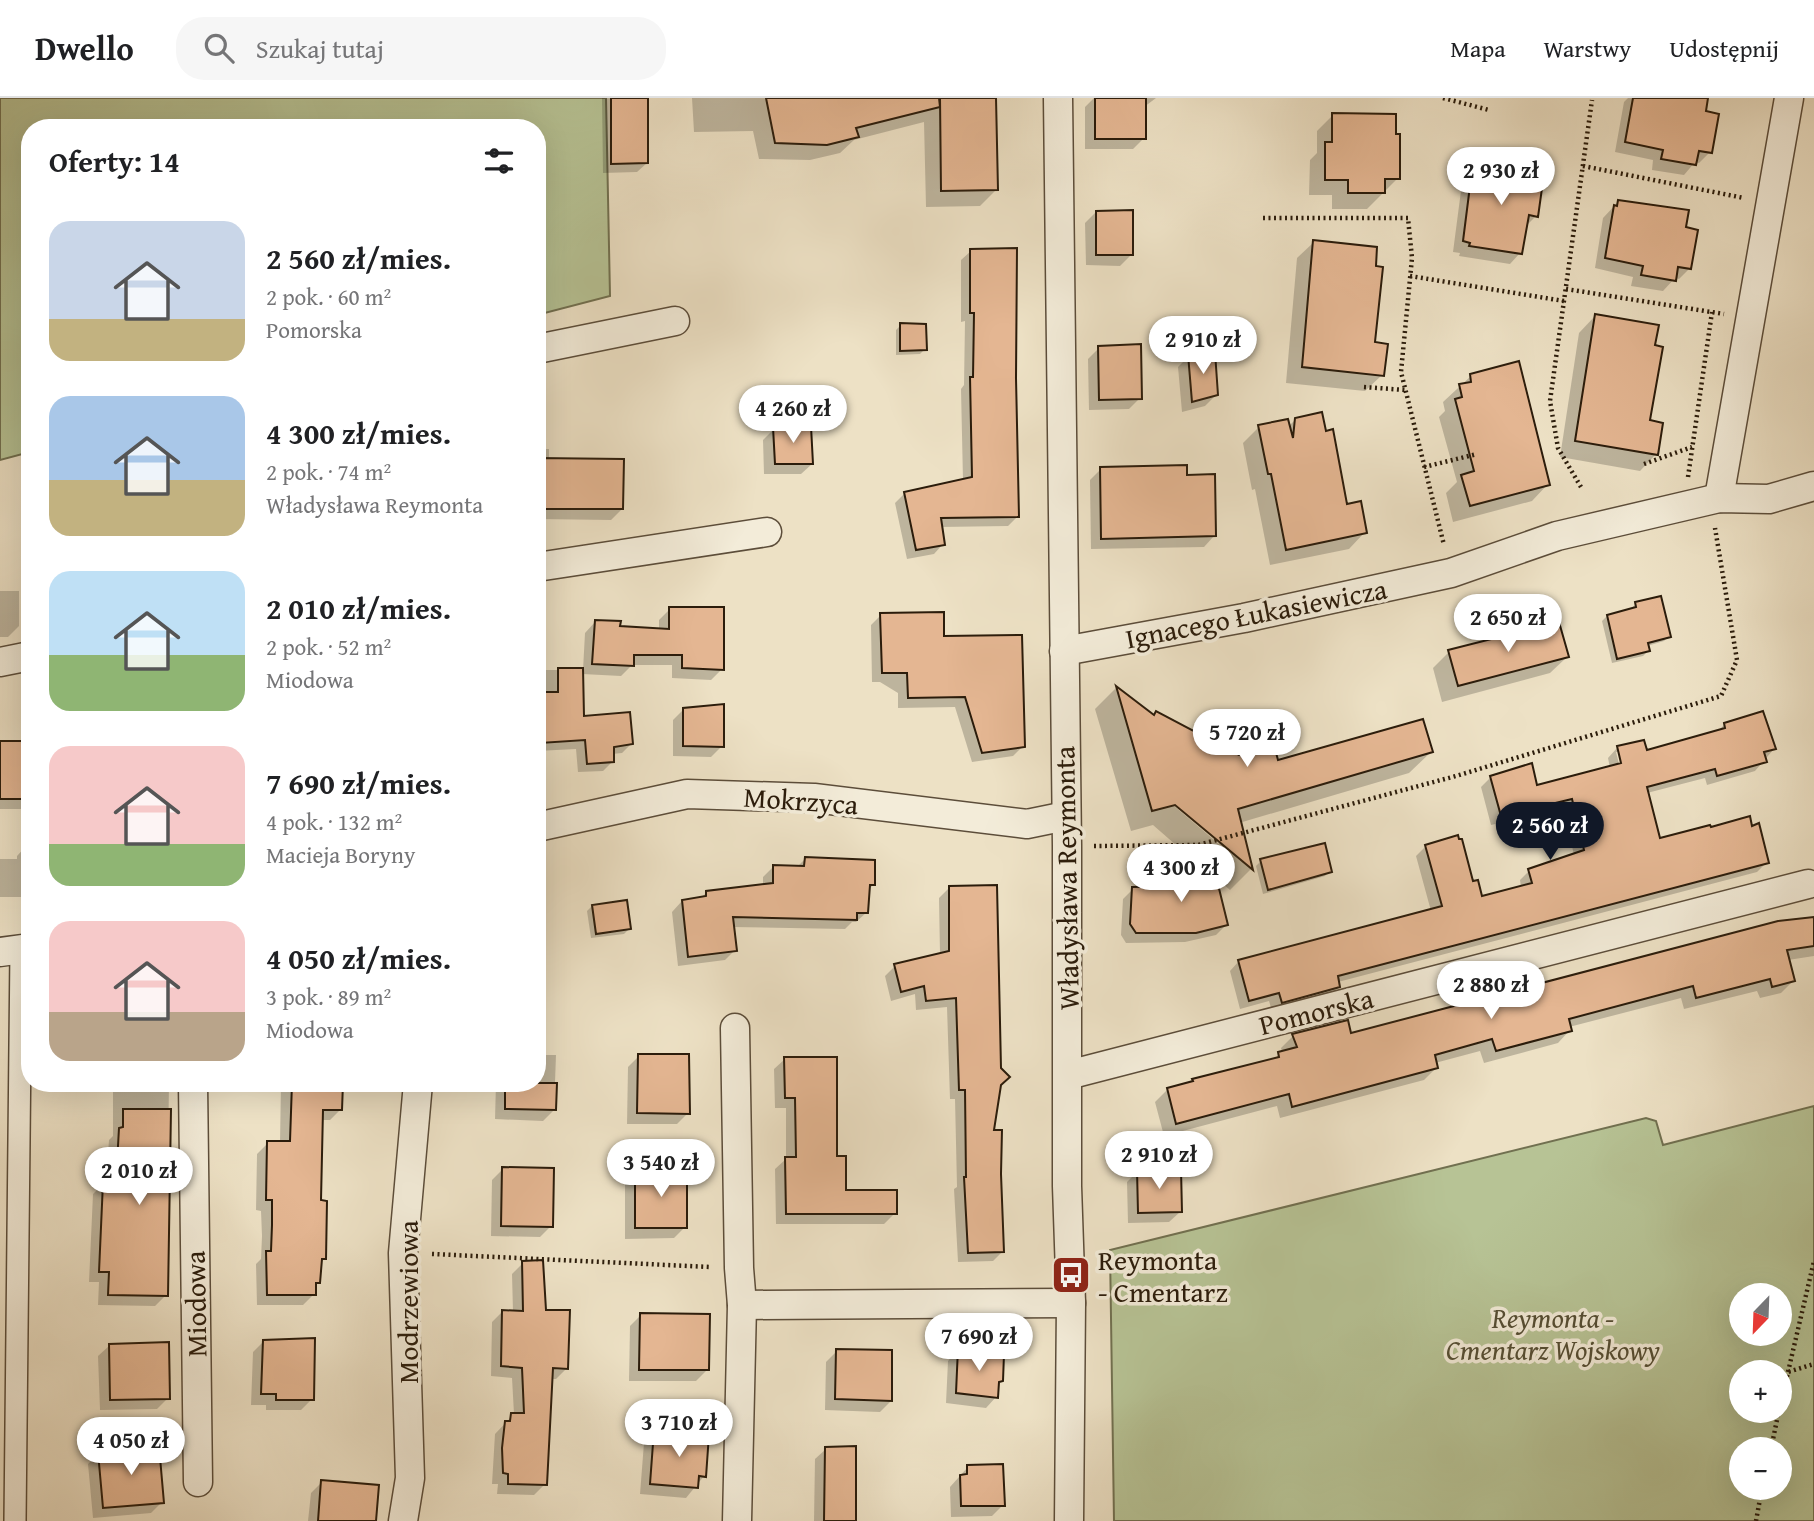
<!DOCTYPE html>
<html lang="pl">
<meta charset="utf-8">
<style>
body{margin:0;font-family:"Gentium Book Plus",serif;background:#f6f6f6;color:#202124;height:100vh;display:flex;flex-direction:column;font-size:26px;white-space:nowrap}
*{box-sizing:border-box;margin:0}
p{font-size:23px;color:#757577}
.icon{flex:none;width:38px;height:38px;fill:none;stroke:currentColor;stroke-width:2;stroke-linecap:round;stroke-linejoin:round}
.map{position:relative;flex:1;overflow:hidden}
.panel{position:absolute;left:21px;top:21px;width:525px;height:973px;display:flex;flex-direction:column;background:#fff;border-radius:28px;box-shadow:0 7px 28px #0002}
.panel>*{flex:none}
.needle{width:46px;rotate:203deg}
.controls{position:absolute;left:1729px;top:1185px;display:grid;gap:14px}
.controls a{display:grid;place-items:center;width:63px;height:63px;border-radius:50%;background:#fff;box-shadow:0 7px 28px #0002;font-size:35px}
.price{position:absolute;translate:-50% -60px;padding:0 16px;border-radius:24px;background:#fff;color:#222;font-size:23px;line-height:46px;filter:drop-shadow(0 2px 4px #0008)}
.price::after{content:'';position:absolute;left:50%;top:42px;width:21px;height:16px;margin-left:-10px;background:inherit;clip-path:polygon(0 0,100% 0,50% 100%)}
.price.active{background:#111827;color:#fff}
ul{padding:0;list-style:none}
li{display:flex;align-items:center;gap:21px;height:175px;padding:0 28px}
li span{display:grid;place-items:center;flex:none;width:196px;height:140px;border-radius:21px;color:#555}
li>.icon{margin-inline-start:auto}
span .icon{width:84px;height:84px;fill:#fffc;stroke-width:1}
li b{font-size:30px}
h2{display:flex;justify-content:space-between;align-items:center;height:84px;padding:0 28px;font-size:30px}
header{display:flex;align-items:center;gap:42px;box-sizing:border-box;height:98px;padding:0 35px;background:#fff;border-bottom:2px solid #e0e0e0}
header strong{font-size:33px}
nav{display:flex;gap:38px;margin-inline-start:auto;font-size:24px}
.search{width:490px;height:63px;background:#f6f6f6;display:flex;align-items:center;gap:18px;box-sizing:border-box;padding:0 24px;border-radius:28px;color:#757577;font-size:26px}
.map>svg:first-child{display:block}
.green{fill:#b7c395;stroke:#717050;stroke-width:2;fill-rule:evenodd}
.shadow{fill:#0003;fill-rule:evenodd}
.building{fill:#e4b692;stroke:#2b1c0b;stroke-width:2}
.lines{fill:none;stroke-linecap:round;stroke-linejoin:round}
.pedestrian-casing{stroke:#5c4d3a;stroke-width:24}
.minor-casing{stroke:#5c4d3a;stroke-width:31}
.path{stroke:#2b1c0b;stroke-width:4.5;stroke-dasharray:2 3.5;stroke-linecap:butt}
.pedestrian{stroke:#f3ecd9;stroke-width:21}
.minor{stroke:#f3ecd9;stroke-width:28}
.labels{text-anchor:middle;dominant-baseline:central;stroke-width:7;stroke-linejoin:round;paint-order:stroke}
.street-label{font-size:28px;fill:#2b1c0b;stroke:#f3ecd9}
.poi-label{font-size:28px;fill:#2b1c0b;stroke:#f3ecd9;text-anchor:start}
.park-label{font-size:28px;font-style:italic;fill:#554e34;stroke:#f3ecd9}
</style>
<header>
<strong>Dwello</strong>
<div class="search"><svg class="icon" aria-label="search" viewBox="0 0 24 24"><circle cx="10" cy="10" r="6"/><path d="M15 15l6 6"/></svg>Szukaj tutaj</div>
<nav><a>Mapa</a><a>Warstwy</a><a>Udostępnij</a></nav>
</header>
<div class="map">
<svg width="1814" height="1423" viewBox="0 0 1814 1423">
<rect width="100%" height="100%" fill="#ede1c5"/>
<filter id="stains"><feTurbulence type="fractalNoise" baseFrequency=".00286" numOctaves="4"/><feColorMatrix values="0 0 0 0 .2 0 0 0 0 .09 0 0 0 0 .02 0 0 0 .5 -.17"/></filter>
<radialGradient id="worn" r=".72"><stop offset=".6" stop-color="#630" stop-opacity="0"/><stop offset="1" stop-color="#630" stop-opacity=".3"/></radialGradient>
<g class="green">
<polygon points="0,0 606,0 610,198 537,217 537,30 30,30 30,354 0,362"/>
<path d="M1814,1008v415h-700l-4,-271 536,-132 10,3 7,24zM1780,1197v39h-39v-39zM1741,1274h39v38h-39zM1741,1351h39v39h-39z"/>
</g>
<g class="shadow">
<polygon points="602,0 646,0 647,65 637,74 603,75"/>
<polygon points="692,0 995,0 996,92 980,108 926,109 924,24 854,42 840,55 810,62 759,61 753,33 694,34"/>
<polygon points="1094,0 1156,0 1144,9 1144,40 1133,51 1085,51 1085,9"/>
<polygon points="1628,0 1707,0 1704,14 1710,54 1699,65 1695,64 1684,77 1652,72 1653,62 1615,54 1624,4"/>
<polygon points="1333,17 1398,80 1367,111 1332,111 1332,97 1309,97 1310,62 1317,55 1317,33"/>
<polygon points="1492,64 1527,82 1536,118 1525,129 1520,155 1510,166 1459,158 1460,155 1453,154 1462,85 1473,74 1481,75"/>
<polygon points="1618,104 1684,130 1690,170 1679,181 1675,180 1663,193 1631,188 1633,179 1595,170 1603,120"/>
<polygon points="1096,114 1131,157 1120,168 1086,167 1085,125"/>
<polygon points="1314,144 1373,246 1382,277 1365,293 1286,285 1297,160"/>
<polygon points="971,153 1014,280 1018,418 1008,428 940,429 943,446 934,456 907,461 895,405 905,395 963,383 961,291 964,287 965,223 961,224 961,162"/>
<polygon points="1595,218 1648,324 1656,356 1640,373 1560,359 1579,235"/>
<polygon points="901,227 925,251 920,256 896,257 896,232"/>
<polygon points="1099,250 1140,300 1129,311 1089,312 1088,261"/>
<polygon points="1189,258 1216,297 1205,308 1182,314 1178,269"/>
<polygon points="1471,278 1548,386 1532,403 1453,424 1446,395 1457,384 1439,319 1445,313 1443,304"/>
<polygon points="1296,321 1346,408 1365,434 1349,451 1270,467 1255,391 1252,392 1243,345 1259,329 1288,329"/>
<polygon points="774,331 812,366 801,376 764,376 763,342"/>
<polygon points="537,351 549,351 549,361 622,411 611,422 537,421"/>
<polygon points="1101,371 1186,379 1214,438 1204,449 1091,451 1090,382"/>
<polygon points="0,493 19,493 19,528 8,539 0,539"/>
<polygon points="1636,506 1669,538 1664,543 1647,548 1648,553 1643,558 1612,565 1602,523 1607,518 1631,511"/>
<polygon points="670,511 722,571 711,582 672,580 672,567 632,567 621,578 582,576 582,620 631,646 622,655 612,656 612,664 603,673 578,674 576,651 537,653 537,572 583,572 585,535 595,524 619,529 659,532 659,522"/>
<polygon points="881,517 943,539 1023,648 1013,658 972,664 955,609 898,610 898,595 880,584 872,584 871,527"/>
<polygon points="1449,554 1567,559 1550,575 1442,604 1433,570"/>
<path d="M1116,590l37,29 86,40 38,6 154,-11 -22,21 -170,50 12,46 -21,21 -15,-13 12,47 -11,11 -31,7 -59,1 -5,-8 2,-36 10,-10 49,-1 -4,-19 10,-10h4l-39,-34 -22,6 -36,-122zM1169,700l50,41v5l-52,-44z"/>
<polygon points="684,611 722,648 711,659 673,658 673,622"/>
<path d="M1725,626l49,25 -19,22 -48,14 -2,-7 -58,15 12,47 108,22 -10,10 -419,110 1,5 -10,10 -57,14 -3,-10 -29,8 -10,-38 9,-10 192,-50 -15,-55 10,-10 45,37 10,15 40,-11 -1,-7 9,-9 45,-16 -11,-47 -72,17 -10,-38 10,-10 45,10 74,-19 -2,-10 9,-10 28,4 71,-19zM1616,654h4l4,19 -3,1z"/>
<polygon points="0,643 30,644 30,711 0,711"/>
<polygon points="27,747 30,747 30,799 0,799 0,761 17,761 17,758"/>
<polygon points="806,760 873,787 868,792 867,814 856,824 852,824 845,831 732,829 735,852 725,862 678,868 672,814 682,803 700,801 706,795 763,788 763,779 773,769 796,770"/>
<polygon points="1261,763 1330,773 1325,778 1263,796 1256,768"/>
<polygon points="949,790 999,988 992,1034 1003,1153 993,1163 958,1164 954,1091 957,1089 955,1001 950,1001 947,909 916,912 915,896 891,903 885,878 895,868 940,857 939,800"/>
<polygon points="592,808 629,831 624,836 591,840 587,813"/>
<polygon points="1814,820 1814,858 1788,862 1794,882 1781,895 1760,900 1757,893 1684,911 1681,900 1569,929 1570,932 1558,945 1484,965 1480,953 1435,965 1436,970 1424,982 1280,1020 1277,1008 1164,1038 1155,1004 1168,991 1193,982 1273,962 1282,955 1281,950 1293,938 1349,937"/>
<polygon points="537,957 556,957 554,1012 543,1023 495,1021 496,985 537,985"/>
<polygon points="639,958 688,1015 677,1026 627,1026 628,969"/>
<polygon points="785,961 836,1060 844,1094 895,1115 884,1126 776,1126 775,1071 786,1061 786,1010 775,1010 774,971"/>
<polygon points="113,985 169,985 166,1197 155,1208 98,1207 99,1184 89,1184 93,1096 104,1085 106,1085 109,1042 113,1038"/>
<polygon points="281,985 341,985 341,1011 330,1022 321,1022 319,1104 324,1160 320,1165 319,1184 314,1188 314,1196 303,1207 257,1207 256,1166 261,1161 262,1138 261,1113 256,1112 257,1056 268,1045 280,1045"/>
<polygon points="503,1071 551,1128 540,1139 491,1138 492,1082"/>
<polygon points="636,1073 685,1129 674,1140 625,1141 625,1084"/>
<polygon points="1138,1073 1180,1114 1169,1124 1128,1125 1127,1084"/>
<polygon points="523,1165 567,1270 556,1281 550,1281 545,1386 534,1397 497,1396 498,1386 492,1386 495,1336 514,1316 512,1280 491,1278 492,1224 503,1213 513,1214 512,1176"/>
<polygon points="641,1217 707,1272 696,1283 629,1283 630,1228"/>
<polygon points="264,1243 312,1301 301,1312 266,1312 266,1307 251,1307 253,1254"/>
<polygon points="109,1248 168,1300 157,1311 100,1312 98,1258"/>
<polygon points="958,1252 1002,1283 997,1287 996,1299 986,1310 946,1305 948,1263"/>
<polygon points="837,1253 891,1303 880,1314 825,1312 826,1264"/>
<polygon points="655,1334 704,1378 686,1400 640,1396 644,1345"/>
<polygon points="826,1351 854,1423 814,1423 815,1361"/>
<polygon points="99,1356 162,1404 151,1415 93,1420 88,1366"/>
<polygon points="968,1369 1003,1407 992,1418 951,1419 950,1389"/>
<polygon points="322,1384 374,1423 308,1423 311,1395"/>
</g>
<g class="building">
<polygon points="611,0 648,0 648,65 611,66"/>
<polygon points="766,0 939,0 940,9 856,30 859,39 827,47 775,45"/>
<polygon points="940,0 996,0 998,92 941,93"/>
<rect x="1095" y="0" width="51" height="41"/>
<polygon points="1633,0 1708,0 1706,13 1719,16 1712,55 1699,53 1696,67 1661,61 1663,52 1625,44"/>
<polygon points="1332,15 1396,16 1396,36 1400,36 1400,81 1385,81 1385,95 1348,95 1348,82 1325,82 1325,44 1332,44"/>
<polygon points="1491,63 1531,68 1529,80 1543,83 1538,119 1529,117 1522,156 1469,148 1470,145 1463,143 1472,72 1489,75"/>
<polygon points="1618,102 1689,112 1686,129 1698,132 1691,171 1678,169 1676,183 1641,177 1643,168 1605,160 1614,107 1617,108"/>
<polygon points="1133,112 1133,157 1096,157 1096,113"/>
<polygon points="1313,142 1377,149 1376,168 1383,169 1375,244 1388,246 1384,278 1302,269"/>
<polygon points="1017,150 1016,280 1019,419 941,420 945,447 916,452 904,394 972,379 970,279 973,279 974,215 970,215 970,151"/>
<polygon points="1595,216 1659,227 1655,247 1663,249 1650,322 1663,325 1658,357 1575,343"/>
<polygon points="900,225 926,226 927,252 900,253"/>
<polygon points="1141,246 1142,301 1099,302 1098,248"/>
<polygon points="1215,254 1218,297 1192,304 1188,256"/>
<polygon points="1519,263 1550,387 1470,408 1461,377 1474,373 1455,301 1462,299 1459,286 1471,284 1470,276"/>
<polygon points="1322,314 1326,333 1333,331 1347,406 1361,403 1367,435 1286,452 1271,376 1268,376 1258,327 1288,321 1293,340 1295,320"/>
<polygon points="811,328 813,366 775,366 773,329"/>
<polygon points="537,360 624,361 623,411 537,411"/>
<polygon points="1187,367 1187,377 1215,376 1216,438 1101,441 1100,369"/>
<polygon points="1661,498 1671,539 1648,545 1650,553 1617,561 1607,517 1636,509 1635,504"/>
<polygon points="669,509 724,509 724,572 682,570 682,557 634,557 634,568 592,566 595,522 621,523 620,528 669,531"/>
<polygon points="944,514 944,538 1022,537 1025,649 982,655 965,599 908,600 907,575 882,575 880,515"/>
<polygon points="1559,524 1569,559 1458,588 1448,552"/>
<polygon points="558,570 583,570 584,618 630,614 633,646 614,649 614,664 587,666 585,642 540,645 537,594 558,594"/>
<polygon points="1116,588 1154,617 1156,613 1239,657 1274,647 1278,662 1423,621 1433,654 1238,711 1253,772 1175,707 1152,713"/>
<polygon points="724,606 724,649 683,648 683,610"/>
<polygon points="1763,613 1776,651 1764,654 1767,664 1717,678 1715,671 1647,689 1660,740 1710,727 1711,729 1750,718 1752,728 1759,725 1769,765 1338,878 1340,889 1282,905 1279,895 1249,903 1238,862 1442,808 1425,747 1458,737 1459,741 1462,741 1473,783 1478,782 1482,798 1532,785 1528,771 1584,752 1572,701 1501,718 1490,678 1532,665 1537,687 1621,665 1617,648 1644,642 1647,652 1725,630 1724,625"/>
<rect x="0" y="643" width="27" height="58"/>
<polygon points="1325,745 1332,774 1268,792 1260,761"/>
<polygon points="1211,758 1228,827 1196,835 1136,835 1130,826 1132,789 1194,788 1187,759"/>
<polygon points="805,759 875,762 875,787 870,787 868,815 857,815 857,822 733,819 737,853 688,859 682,802 706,798 706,793 773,785 773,767 804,768"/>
<polygon points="997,787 1001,970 1010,979 1001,987 994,1032 1002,1032 1001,1076 1004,1154 968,1155 964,1079 966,1079 965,992 959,992 956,900 926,903 924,888 901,894 894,866 949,853 949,788"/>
<polygon points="627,802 631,831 596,836 592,807"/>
<polygon points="1814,819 1814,848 1787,852 1795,883 1772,889 1770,881 1696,900 1693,888 1569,921 1572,933 1496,953 1492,941 1435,957 1438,970 1292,1009 1289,996 1176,1026 1167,990 1193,983 1192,981 1279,959 1278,954 1297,949 1292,936 1348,922 1351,935 1778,823"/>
<polygon points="638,956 689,956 690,1016 637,1015"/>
<polygon points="784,959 837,959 837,1058 846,1058 846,1092 897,1092 897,1116 786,1116 785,1059 796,1059 795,1000 785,1000"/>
<polygon points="292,985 343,985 342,1012 323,1012 321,1102 327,1103 326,1161 322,1161 320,1185 316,1185 316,1197 267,1197 266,1153 271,1153 272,1127 272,1102 266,1102 267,1043 290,1043"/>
<polygon points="505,985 557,985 556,1012 505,1011"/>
<polygon points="123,1011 171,1011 168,1198 108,1197 109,1174 99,1174 103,1084 116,1084 119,1030 123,1029"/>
<polygon points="502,1069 554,1070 553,1129 501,1128"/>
<polygon points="1181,1071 1182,1114 1138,1115 1137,1072"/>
<rect x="635" y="1072" width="52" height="58"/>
<polygon points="543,1162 546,1212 570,1212 568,1271 553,1270 547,1387 508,1386 508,1376 503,1375 502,1350 505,1323 510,1323 511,1315 524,1315 522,1270 501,1268 502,1212 523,1213 522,1163"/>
<polygon points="640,1215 710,1216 709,1272 639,1272"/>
<polygon points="315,1240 314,1302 276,1302 276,1296 261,1296 263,1242"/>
<polygon points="169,1244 170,1301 110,1302 109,1246"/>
<polygon points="958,1250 986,1251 986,1255 1004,1256 1003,1283 999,1284 998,1300 956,1295"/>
<polygon points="836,1251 892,1252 892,1303 835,1301"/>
<polygon points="654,1332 709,1336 706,1379 699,1378 698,1390 650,1386"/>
<polygon points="159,1348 164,1405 103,1410 98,1354"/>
<polygon points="856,1348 856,1423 824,1423 825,1349"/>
<polygon points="1003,1366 1005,1408 961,1408 960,1377 967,1376 967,1367"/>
<polygon points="321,1382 379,1387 376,1423 318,1423"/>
</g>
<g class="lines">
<g class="pedestrian-casing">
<polyline id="pedestrian" points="15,1423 21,852"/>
</g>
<g class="minor-casing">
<g id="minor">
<polyline points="1058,0 1067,748 1067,1088 1071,1205 1069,1423"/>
<polyline points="537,251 675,223"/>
<polyline points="1719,400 1789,0"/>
<polyline points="537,469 767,434"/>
<polyline points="1064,553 1244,520 1451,475 1557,438 1719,400 1769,401 1814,388"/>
<polyline points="0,564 30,558"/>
<polyline points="537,729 687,696 814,700 1027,726 1066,718"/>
<polyline points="0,854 30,850"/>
<polyline points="735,930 739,1170 742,1207 737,1423"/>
<polyline points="1068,977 1808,786"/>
<polyline points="193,985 198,1384"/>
<polyline points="742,1207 1071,1205"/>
<polyline points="403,1423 410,1380 403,1155 418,985"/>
</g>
</g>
<g class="path">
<polyline points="1443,0 1489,12"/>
<polyline points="1583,68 1744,100"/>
<polyline points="1263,120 1408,120 1412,160 1401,274 1444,447"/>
<polyline points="1410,178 1564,203"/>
<polyline points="1566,191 1724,216"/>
<polyline points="1364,289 1405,292"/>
<polyline points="1644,366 1692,349"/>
<polyline points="1424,369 1477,356"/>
<polyline points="1688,379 1712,214"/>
<polyline points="1581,389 1558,350 1550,303 1592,2"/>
<polyline points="1094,748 1198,747 1456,678 1721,598 1737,562 1715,430"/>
<polyline points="432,1156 710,1169"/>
<polyline points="1788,1274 1814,1163"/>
<polyline points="1780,1311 1788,1274 1814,1266"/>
<polyline points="1771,1351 1779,1312"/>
<polyline points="1756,1423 1762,1390"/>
</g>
<use href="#pedestrian" class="pedestrian"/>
<use href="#minor" class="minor"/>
</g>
<defs>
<g id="bus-square" transform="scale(2.0125)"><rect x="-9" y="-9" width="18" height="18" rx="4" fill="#8f2418" stroke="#f3ecd9"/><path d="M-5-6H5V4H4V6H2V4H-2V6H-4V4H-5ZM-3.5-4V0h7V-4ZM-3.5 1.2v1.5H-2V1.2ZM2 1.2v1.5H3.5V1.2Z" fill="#fff"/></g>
</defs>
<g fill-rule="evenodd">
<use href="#bus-square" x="1071" y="1177"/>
</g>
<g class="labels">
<g class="street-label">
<text transform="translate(1256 515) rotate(-11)">Ignacego Łukasiewicza</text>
<text transform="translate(801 702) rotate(4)">Mokrzyca</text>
<text transform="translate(1066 780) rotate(-91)">Władysława Reymonta</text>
<text transform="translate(1316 913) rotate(-14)">Pomorska</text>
<text transform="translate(407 1204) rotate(-90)">Modrzewiowa</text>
<text transform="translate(195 1206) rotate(-91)">Miodowa</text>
</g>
<g class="poi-label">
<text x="1098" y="1161">Reymonta<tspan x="1098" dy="32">- Cmentarz</tspan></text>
</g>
<g class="park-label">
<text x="1553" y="1219">Reymonta -<tspan x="1553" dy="32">Cmentarz Wojskowy</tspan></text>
</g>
</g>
<rect width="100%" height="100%" filter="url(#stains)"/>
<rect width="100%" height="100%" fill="url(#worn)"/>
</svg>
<div class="controls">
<a><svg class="needle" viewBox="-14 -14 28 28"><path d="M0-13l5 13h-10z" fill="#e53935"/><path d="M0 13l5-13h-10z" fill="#757577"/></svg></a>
<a>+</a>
<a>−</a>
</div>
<b class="price" style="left:1501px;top:109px">2 930 zł</b>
<b class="price" style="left:1203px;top:278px">2 910 zł</b>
<b class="price" style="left:793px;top:347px">4 260 zł</b>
<b class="price" style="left:1508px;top:556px">2 650 zł</b>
<b class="price" style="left:1247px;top:671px">5 720 zł</b>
<b class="price active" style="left:1550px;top:764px">2 560 zł</b>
<b class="price" style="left:1181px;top:806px">4 300 zł</b>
<b class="price" style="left:1491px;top:923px">2 880 zł</b>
<b class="price" style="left:1159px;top:1093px">2 910 zł</b>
<b class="price" style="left:661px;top:1101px">3 540 zł</b>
<b class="price" style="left:139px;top:1109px">2 010 zł</b>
<b class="price" style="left:979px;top:1275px">7 690 zł</b>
<b class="price" style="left:679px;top:1361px">3 710 zł</b>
<b class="price" style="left:131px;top:1379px">4 050 zł</b>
<section class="panel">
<h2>Oferty: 14<svg class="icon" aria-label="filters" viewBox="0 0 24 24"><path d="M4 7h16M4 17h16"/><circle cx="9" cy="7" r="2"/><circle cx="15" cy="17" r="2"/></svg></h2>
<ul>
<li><span style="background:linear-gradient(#c9d6e8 70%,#c2b280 0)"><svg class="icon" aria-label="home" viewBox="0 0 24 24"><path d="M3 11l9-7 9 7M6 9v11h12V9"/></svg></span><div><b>2 560 zł/mies.</b><p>2 pok. · 60 m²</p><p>Pomorska</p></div></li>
<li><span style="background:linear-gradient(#a9c7e8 60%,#c2b280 0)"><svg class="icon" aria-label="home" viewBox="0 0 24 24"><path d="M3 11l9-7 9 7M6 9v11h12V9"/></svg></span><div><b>4 300 zł/mies.</b><p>2 pok. · 74 m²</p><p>Władysława Reymonta</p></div></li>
<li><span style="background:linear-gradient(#bfe0f5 60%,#8fb573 0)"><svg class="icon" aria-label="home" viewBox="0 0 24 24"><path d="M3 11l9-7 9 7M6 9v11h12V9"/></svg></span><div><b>2 010 zł/mies.</b><p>2 pok. · 52 m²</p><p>Miodowa</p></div></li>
<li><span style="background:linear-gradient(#f6c9c9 70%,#8fb573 0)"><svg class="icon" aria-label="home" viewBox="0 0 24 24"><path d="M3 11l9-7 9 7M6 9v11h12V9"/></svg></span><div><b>7 690 zł/mies.</b><p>4 pok. · 132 m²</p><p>Macieja Boryny</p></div></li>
<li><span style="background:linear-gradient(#f6c9c9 65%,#b9a48a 0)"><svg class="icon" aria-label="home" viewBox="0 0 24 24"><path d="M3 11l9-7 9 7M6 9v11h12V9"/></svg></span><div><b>4 050 zł/mies.</b><p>3 pok. · 89 m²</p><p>Miodowa</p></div></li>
</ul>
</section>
</div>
